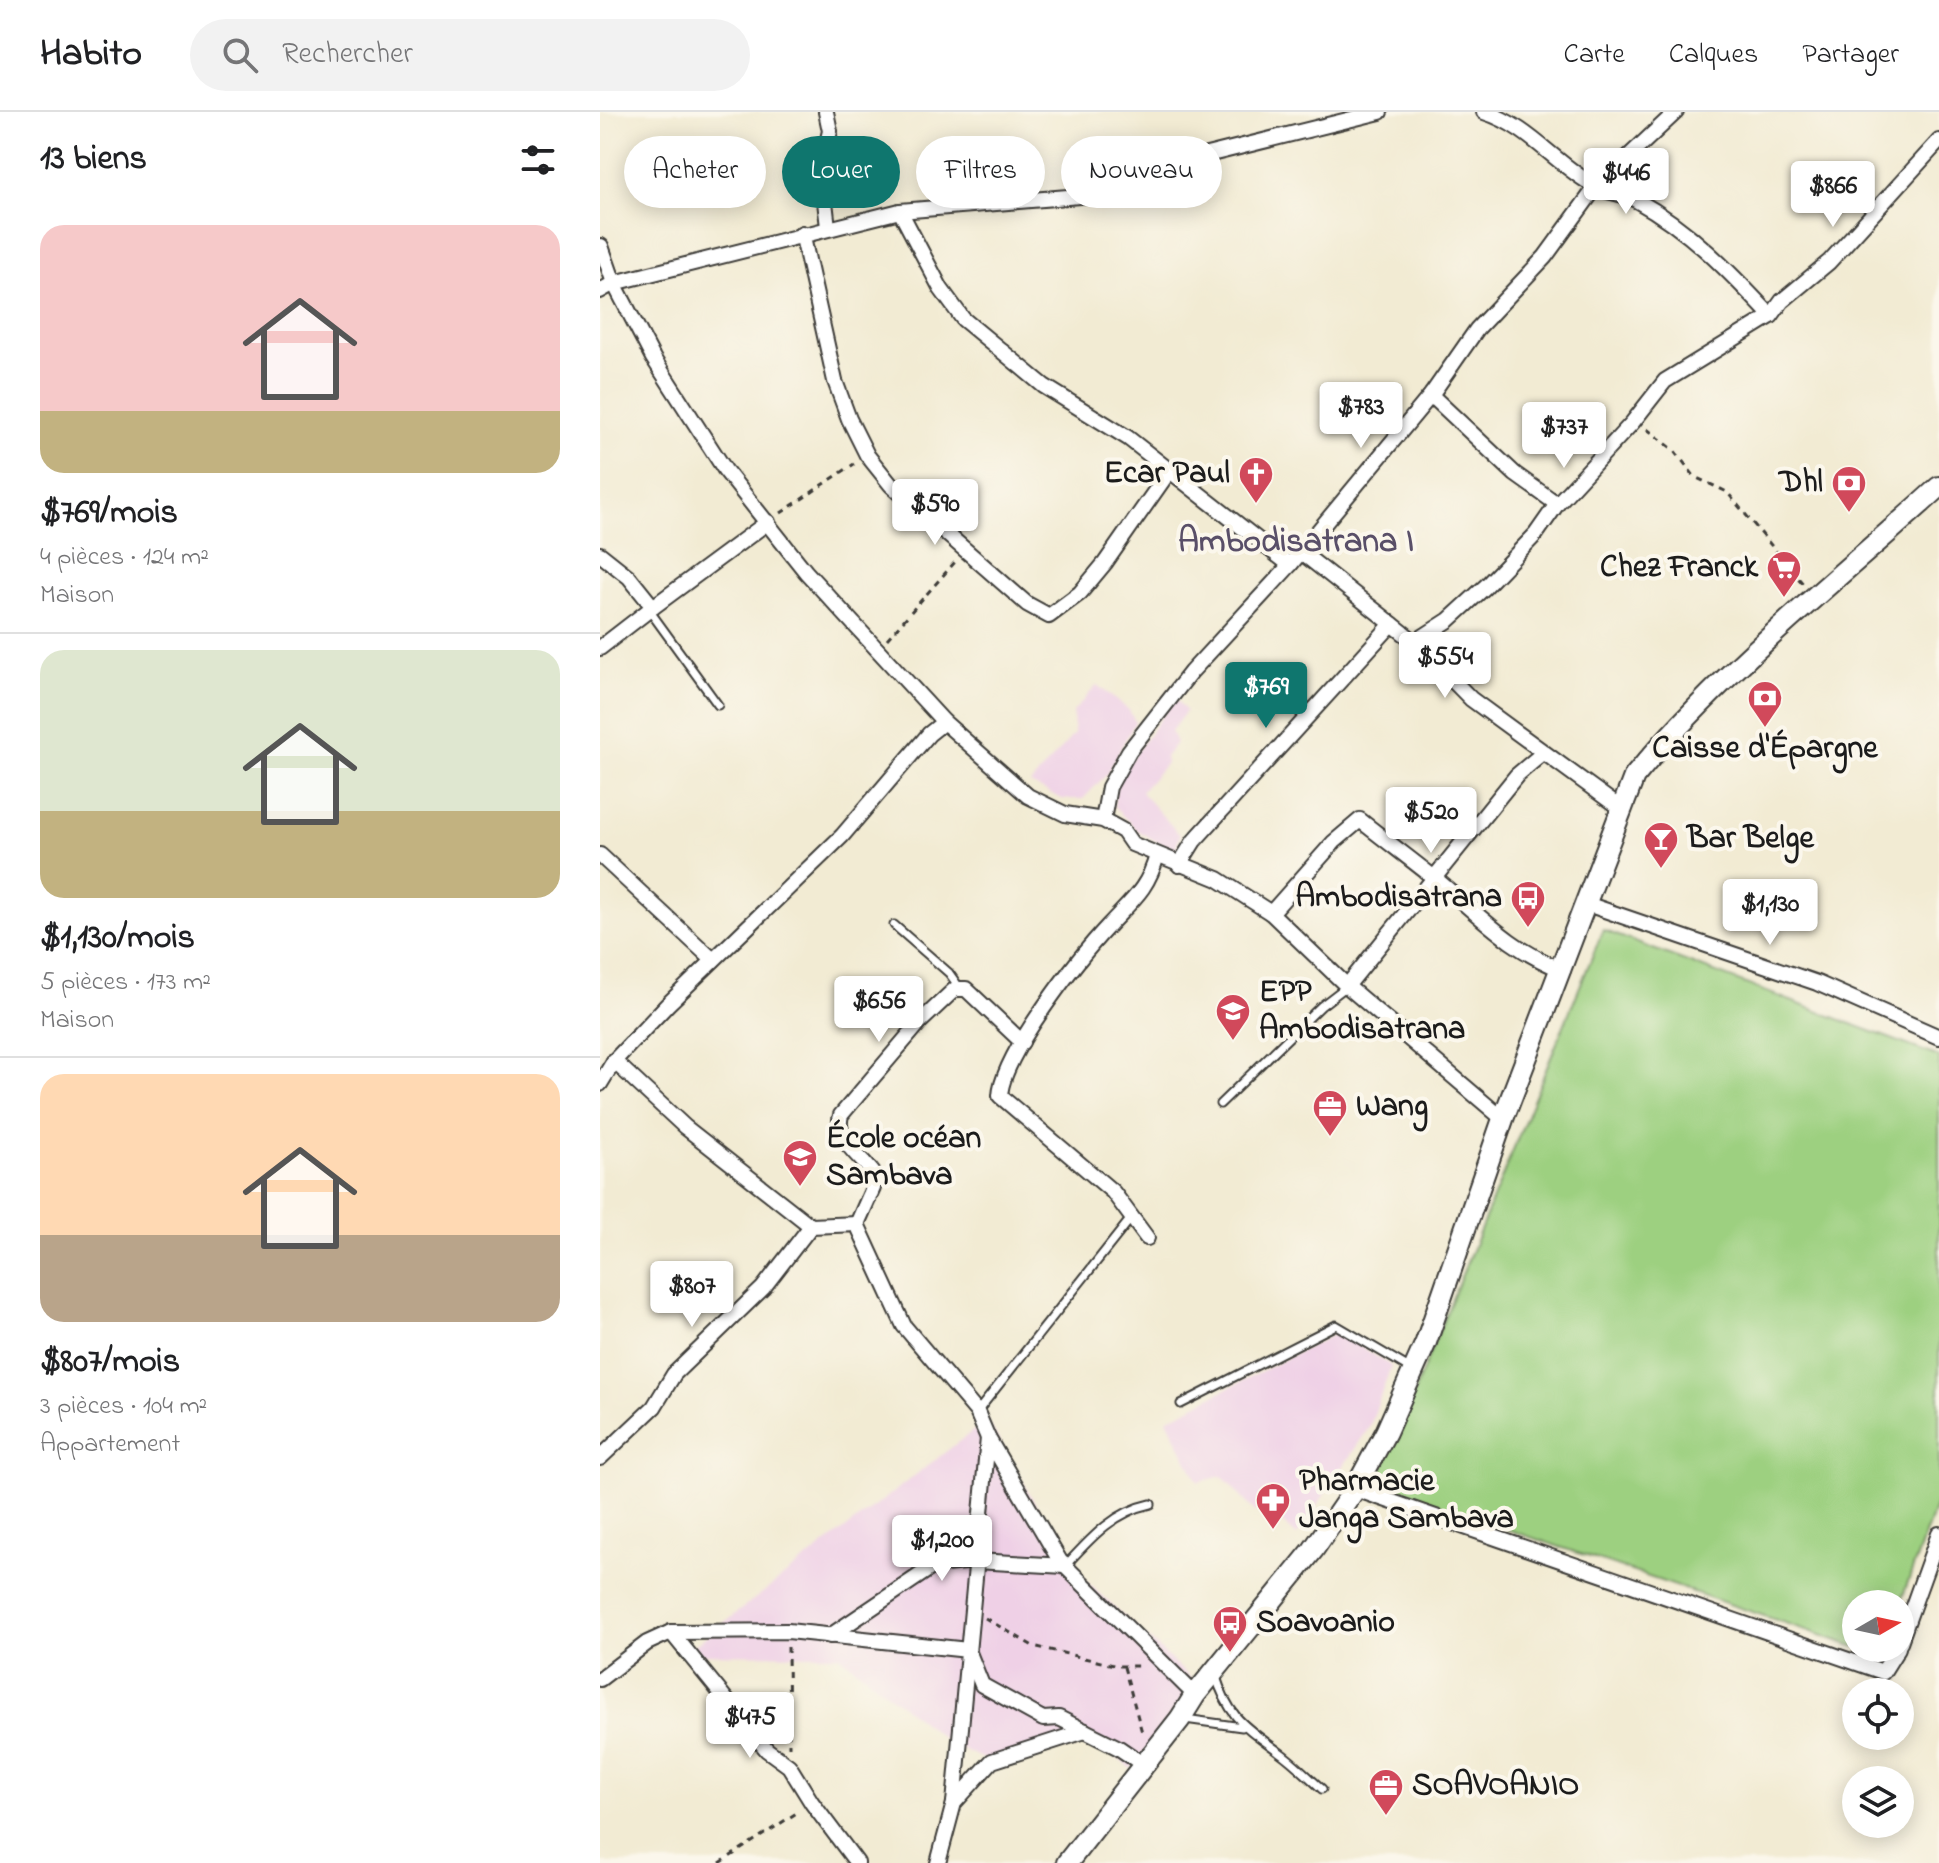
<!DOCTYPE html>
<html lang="fr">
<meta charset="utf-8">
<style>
body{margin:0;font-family:"Indie Flower",sans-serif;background:#f2f2f2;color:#202124;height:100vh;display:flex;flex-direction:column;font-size:30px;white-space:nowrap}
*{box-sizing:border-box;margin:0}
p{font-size:26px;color:#757577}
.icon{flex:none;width:44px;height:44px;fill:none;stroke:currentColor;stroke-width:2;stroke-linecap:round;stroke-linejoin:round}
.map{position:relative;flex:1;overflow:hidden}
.details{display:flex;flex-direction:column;background:#fff;width:600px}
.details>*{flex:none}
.guide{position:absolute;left:24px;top:24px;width:760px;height:72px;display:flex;gap:16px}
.needle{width:52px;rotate:81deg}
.tools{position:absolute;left:1242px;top:1478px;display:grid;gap:16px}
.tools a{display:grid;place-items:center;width:72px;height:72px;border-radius:50%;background:#fff;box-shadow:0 4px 20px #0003;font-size:40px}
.price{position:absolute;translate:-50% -68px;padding:0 18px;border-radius:8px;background:#fff;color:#222;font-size:26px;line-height:52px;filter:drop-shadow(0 2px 4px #0008)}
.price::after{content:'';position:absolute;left:50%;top:48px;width:24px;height:18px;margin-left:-12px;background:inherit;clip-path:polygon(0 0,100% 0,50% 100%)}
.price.current{background:#0f766e;color:#fff}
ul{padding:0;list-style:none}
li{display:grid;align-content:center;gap:16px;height:424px;padding:0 40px}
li+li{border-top:2px solid #e0e0e0}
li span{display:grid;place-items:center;height:248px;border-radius:24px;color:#555}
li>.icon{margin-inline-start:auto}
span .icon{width:144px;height:144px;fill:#fffc;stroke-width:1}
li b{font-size:34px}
h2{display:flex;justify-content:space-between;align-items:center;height:96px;padding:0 40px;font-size:34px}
.chip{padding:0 28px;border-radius:36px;background:#fff;box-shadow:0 4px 20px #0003;font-size:28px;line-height:72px}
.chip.current{background:#0f766e;color:#fff}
header{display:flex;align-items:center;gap:48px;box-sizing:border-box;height:112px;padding:0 40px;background:#fff;border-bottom:2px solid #e0e0e0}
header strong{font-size:38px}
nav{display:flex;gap:44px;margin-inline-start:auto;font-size:28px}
.search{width:560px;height:72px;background:#f2f2f2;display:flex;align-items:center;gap:20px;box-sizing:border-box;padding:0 28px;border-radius:44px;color:#757577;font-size:30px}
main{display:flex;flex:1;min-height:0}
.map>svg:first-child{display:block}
.built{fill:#efd0e6}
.green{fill:#9dd080;stroke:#5c764e;stroke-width:2}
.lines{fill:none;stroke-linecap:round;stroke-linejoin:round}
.lane-casing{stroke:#3c3b37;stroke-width:11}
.street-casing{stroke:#3c3b37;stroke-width:18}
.secondary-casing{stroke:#3c3b37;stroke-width:24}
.path{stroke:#3c3b37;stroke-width:3;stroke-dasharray:6 6;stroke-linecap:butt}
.lane{stroke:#fff;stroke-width:7}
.street{stroke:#fff;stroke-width:14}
.secondary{stroke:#fff;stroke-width:20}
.labels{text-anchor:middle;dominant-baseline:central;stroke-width:8;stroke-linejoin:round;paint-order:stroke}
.poi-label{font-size:32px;font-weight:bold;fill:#1c1c1c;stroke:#fbf7ec;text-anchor:start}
.neighbourhood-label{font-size:34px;font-weight:bold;fill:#594f68;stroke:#fbf7ec}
</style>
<header>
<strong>Habito</strong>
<div class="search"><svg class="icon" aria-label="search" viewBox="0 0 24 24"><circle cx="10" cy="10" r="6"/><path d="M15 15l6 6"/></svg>Rechercher</div>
<nav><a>Carte</a><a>Calques</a><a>Partager</a></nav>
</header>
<main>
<section class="details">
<h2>13 biens<svg class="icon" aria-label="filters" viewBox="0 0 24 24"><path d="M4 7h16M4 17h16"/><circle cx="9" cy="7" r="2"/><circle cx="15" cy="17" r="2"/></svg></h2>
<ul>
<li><span style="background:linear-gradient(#f6c9c9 75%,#c2b280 0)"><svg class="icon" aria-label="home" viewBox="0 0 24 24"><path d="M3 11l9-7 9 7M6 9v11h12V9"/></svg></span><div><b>$769/mois</b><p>4 pièces · 124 m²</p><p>Maison</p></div></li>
<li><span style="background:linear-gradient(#dfe7d0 65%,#c2b280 0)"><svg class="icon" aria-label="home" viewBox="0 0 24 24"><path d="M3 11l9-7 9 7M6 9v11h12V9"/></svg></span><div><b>$1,130/mois</b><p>5 pièces · 173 m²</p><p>Maison</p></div></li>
<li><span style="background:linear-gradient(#ffd9b3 65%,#b9a48a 0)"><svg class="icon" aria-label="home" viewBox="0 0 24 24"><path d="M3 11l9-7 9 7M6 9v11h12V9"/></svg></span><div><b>$807/mois</b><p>3 pièces · 104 m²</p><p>Appartement</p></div></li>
</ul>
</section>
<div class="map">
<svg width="1339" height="1751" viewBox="0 0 1339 1751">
<rect width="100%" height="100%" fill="#fbf7ec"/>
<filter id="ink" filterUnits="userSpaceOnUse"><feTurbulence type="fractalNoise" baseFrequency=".0125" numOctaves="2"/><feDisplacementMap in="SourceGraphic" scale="16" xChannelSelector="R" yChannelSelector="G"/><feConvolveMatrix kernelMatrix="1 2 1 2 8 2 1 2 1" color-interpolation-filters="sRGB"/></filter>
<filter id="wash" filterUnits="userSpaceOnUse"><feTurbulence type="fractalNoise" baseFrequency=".006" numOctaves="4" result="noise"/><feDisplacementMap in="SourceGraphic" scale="32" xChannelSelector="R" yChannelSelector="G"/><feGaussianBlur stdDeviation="1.8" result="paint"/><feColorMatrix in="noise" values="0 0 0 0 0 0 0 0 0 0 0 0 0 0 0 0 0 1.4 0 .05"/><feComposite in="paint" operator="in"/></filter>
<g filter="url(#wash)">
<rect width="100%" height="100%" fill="#f2ebd3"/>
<g class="built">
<polygon points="497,573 529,598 535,610 507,662 483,687 462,687 430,672 474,622 473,600"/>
<polygon points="575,586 586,599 571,619 576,631 565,645 566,651 541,680 580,723 574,740 537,718 514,695 516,668"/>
<polygon points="739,1220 791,1254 770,1314 697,1424 666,1396 655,1400 622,1364 598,1370 567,1307"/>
<polygon points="387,1308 474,1458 596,1571 531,1657 511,1641 479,1633 397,1654 346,1629 240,1543 83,1542"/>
</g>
<polygon class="green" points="1003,818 1339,945 1339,1384 1300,1492 1256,1492 1256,1535 776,1373"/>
</g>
<g filter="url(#ink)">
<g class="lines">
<g class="lane-casing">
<g id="lane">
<polyline points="49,498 118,593"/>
<polyline points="294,813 349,861 359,875"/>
<polyline points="620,992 721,894 747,874"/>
<polyline points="581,1292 736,1213 811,1257"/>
<polyline points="377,1300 532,1105"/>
<path d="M465,1454c25,-27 48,-54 86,-62"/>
<path d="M615,1562c14,44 28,51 63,77 16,11 30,26 44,38"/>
<polyline points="585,1607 642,1615"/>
</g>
</g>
<g class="street-casing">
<g id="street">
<polyline points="226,0 230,19 221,56 228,115"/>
<path d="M884,0c45,14 71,52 111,74 13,7 28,7 41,14 53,29 94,72 135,116"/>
<polyline points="300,99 341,177 363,207 444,274 528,326 690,453"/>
<polyline points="202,121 235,269 249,307 267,343 291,373 427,492 449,504 480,481 505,451 570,358"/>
<polyline points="1,134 14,171 53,246 125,358 206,460 344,610 428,684 465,702 503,708 523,719 532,732 618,767 671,801 747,874 903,1007"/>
<polyline points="0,179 14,171 300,99 492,83 607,43 780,0"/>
<polyline points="831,283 915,362 957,392"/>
<polyline points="701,440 815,530 871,587 1020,696"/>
<polyline points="0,442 29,465 53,495 0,536"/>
<polyline points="53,495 168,410"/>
<polyline points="815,530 849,508 885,475 936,422 957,392 1032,311 1065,269 1171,204 1182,189 1229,150 1339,29"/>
<polyline points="503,708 509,675 529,639 591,560 690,453 831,283 877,217 945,145 996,75 1076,0"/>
<polyline points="0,743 113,848"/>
<polyline points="579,753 594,729 792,512"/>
<polyline points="984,791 1217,871 1339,925"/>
<path d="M671,801l63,-71 26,-22c25,20 52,40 78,61 41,34 74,70 125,89"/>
<polyline points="747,874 917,663 943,641"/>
<polyline points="14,949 85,1015 211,1114 257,1112 304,1214 377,1300 388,1326 460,1449 595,1583"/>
<polyline points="0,972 14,949 68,892 242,724 329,622 344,610"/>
<path d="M257,1112l16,-36v-15c-14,-19 -39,-33 -32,-58l79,-93 35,-33h11l56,53"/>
<path d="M547,1126l-34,-46 -113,-96c2,-41 79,-139 109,-171 23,-25 39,-36 48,-70"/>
<polyline points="0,1346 54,1295 74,1262 163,1176 211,1114"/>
<polyline points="755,1377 1283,1560 1298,1536"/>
<polyline points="71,1520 167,1638 189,1654 212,1691 257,1751"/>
<polyline points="230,1524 335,1453 376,1449 465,1454"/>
<polyline points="1300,1530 1339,1422"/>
<polyline points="0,1567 47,1531 71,1520 188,1519 368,1538 382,1573 443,1607 459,1606 519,1636 544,1653"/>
<polyline points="354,1691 388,1326"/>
<polyline points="338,1751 354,1691 392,1649 485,1619"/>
</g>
</g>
<g class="secondary-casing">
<path id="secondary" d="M467,1751l113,-144 15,-24 118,-145 42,-61 31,-57 40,-90 77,-223 131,-342c89,-108 202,-196 305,-290"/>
</g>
<g class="path">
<polyline points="1047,317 1074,338 1095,365 1127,380 1204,473"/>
<polyline points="181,401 254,352"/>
<polyline points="287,527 356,449"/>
<polyline points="385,1506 433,1534 518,1554 542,1554"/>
<polyline points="188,1535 189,1635"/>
<polyline points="524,1555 543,1624"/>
<polyline points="120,1751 198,1700"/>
</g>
<use href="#lane" class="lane"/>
<use href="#street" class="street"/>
<use href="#secondary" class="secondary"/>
</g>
</g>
<defs>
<g id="church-pin" transform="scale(1.8)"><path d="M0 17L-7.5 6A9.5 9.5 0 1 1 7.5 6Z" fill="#d1495b" stroke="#fbf7ec"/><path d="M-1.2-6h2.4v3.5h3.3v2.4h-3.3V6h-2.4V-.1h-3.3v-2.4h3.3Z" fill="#fff"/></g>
<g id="bank-pin" transform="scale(1.8)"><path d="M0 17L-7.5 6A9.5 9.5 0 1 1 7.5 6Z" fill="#d1495b" stroke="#fbf7ec"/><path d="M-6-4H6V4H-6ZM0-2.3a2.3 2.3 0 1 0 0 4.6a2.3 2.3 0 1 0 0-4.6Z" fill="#fff"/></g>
<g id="supermarket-pin" transform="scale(1.8)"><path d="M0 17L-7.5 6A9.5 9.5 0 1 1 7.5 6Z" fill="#d1495b" stroke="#fbf7ec"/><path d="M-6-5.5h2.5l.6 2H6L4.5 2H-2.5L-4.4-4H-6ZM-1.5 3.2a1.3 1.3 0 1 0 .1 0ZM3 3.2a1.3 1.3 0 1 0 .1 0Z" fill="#fff"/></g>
<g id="bar-pin" transform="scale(1.8)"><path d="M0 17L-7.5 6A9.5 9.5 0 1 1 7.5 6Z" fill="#d1495b" stroke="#fbf7ec"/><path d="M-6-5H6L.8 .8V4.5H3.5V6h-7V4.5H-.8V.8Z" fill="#fff"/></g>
<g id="bus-pin" transform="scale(1.8)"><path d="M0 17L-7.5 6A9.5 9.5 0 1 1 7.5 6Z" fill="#d1495b" stroke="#fbf7ec"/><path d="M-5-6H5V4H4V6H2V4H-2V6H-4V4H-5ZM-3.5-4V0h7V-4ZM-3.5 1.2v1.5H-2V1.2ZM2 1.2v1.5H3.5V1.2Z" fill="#fff"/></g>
<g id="school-pin" transform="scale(1.8)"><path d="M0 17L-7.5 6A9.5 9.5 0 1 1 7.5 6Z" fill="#d1495b" stroke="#fbf7ec"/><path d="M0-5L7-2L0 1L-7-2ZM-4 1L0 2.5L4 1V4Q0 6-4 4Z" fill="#fff"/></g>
<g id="office-pin" transform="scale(1.8)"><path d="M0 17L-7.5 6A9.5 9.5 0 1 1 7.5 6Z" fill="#d1495b" stroke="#fbf7ec"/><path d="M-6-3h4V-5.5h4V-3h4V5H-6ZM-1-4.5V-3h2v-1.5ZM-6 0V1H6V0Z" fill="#fff"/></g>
<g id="pharmacy-pin" transform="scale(1.8)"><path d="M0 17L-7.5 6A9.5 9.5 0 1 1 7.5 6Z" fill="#d1495b" stroke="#fbf7ec"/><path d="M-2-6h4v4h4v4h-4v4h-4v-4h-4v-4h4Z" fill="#fff"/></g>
</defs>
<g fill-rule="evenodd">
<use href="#church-pin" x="656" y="362"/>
<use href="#bank-pin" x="1249" y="371"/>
<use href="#supermarket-pin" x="1184" y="456"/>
<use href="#bank-pin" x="1165" y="586"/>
<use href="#bar-pin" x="1061" y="727"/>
<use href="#bus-pin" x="928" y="786"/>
<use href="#school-pin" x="633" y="899"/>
<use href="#office-pin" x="730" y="995"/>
<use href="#school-pin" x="200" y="1045"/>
<use href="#pharmacy-pin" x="673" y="1388"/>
<use href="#bus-pin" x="630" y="1511"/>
<use href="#office-pin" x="786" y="1674"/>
</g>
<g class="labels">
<g class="poi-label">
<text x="630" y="362" text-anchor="end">Ecar Paul</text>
<text x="1223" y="371" text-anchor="end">Dhl</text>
<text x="1158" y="456" text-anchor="end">Chez Franck</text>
<text x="1165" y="637" text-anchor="middle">Caisse d'Épargne</text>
<text x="1087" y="727">Bar Belge</text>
<text x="902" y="786" text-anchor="end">Ambodisatrana</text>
<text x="659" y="881">EPP<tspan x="659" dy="37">Ambodisatrana</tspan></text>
<text x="756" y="995">Wang</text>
<text x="226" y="1027">École océan<tspan x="226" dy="37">Sambava</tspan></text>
<text x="699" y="1370">Pharmacie<tspan x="699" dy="37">Janga Sambava</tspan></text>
<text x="656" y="1511">Soavoanio</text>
<text x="812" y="1674">SOAVOANIO</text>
</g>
<g class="neighbourhood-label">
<text x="696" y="431">Ambodisatrana I</text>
</g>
</g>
</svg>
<div class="tools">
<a><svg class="needle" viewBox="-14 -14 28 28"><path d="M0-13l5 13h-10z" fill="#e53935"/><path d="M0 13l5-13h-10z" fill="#757577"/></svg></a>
<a><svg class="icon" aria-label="locate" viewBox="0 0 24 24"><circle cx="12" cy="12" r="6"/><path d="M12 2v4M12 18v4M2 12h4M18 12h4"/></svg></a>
<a><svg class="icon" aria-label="layers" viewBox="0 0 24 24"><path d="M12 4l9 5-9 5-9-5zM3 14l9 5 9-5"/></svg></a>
</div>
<b class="price" style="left:1026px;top:104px">$446</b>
<b class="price" style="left:1233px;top:117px">$866</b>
<b class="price" style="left:761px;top:338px">$783</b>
<b class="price" style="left:964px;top:358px">$737</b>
<b class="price" style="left:335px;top:435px">$590</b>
<b class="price" style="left:845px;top:588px">$554</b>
<b class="price current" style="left:666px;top:618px">$769</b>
<b class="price" style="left:831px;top:743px">$520</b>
<b class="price" style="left:1170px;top:835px">$1,130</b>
<b class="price" style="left:279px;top:932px">$656</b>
<b class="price" style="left:92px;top:1217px">$807</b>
<b class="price" style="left:342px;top:1471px">$1,200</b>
<b class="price" style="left:150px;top:1648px">$475</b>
<div class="guide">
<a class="chip">Acheter</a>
<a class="chip current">Louer</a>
<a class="chip">Filtres</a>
<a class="chip">Nouveau</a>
</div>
</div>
</main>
